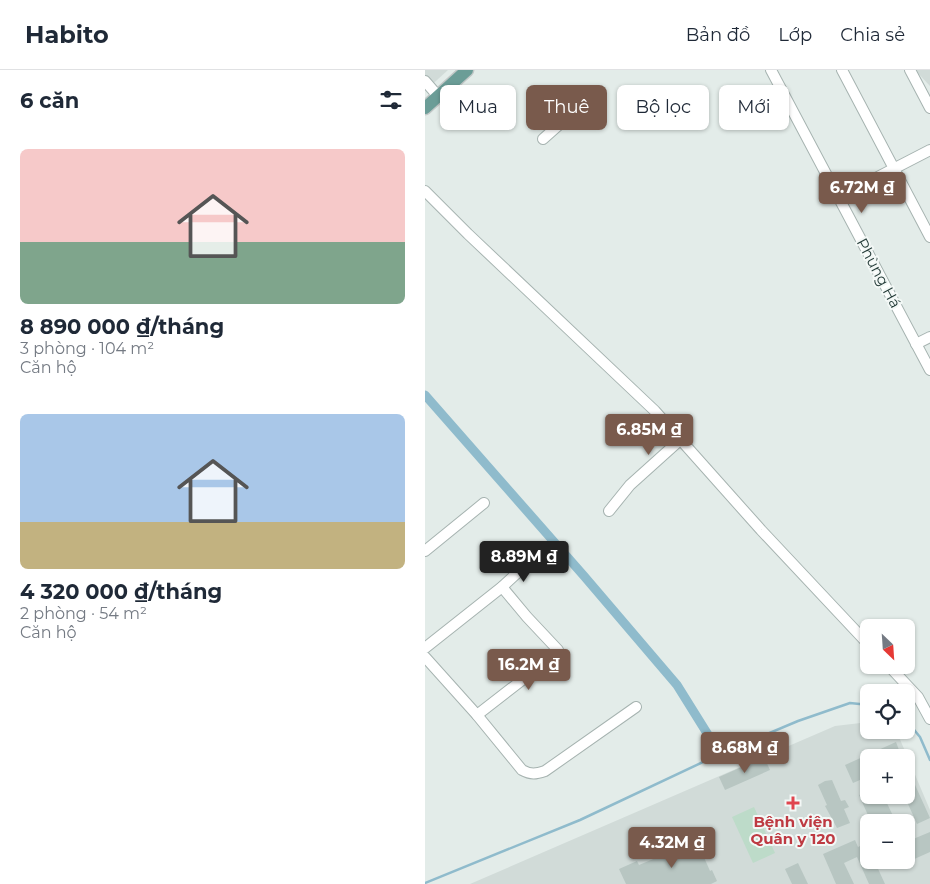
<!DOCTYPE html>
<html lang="vi">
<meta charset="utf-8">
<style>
body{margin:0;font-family:Montserrat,sans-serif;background:#f6f6f7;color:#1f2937;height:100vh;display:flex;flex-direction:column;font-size:19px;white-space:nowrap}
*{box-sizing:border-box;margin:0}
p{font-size:16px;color:#747a83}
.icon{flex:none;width:28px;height:28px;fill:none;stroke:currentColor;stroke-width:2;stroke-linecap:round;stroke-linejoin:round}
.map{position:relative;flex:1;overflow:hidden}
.panel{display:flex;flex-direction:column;background:#fff;width:425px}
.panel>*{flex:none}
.hud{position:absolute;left:15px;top:15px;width:415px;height:45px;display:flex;gap:10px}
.needle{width:32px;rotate:155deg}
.controls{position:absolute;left:435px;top:549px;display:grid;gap:10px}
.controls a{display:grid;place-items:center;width:55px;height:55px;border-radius:8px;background:#fff;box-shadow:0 1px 4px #0004;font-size:25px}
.price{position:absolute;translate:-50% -42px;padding:0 11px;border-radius:5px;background:#795a4c;color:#fff;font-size:16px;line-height:32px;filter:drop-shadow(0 1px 2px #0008)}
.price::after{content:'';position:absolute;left:50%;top:30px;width:15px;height:11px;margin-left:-8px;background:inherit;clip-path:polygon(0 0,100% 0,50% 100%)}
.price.current{background:#222;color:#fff}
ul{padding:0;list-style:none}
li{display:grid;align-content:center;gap:10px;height:265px;padding:0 20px}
li span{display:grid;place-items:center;height:155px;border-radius:8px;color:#555}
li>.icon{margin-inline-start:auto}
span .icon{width:90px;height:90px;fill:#fffc;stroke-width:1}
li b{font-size:21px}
h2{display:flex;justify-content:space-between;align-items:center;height:60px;padding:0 20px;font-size:21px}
.chip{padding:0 18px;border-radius:8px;background:#fff;box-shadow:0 1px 4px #0004;font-size:18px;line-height:45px}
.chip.current{background:#795a4c;color:#fff}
header{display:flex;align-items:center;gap:30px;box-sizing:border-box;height:70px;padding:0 25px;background:#fff;border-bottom:1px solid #e0e1e3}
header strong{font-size:24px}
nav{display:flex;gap:28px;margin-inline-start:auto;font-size:18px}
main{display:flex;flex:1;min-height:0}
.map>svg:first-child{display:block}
.built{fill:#d1dbd8;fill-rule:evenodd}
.green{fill:#bddbc9}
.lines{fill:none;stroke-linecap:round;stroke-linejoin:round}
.stream{stroke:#8fbbcc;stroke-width:2.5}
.canal{stroke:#8fbbcc;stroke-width:9}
.building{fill:#b8c6c2}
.minor-casing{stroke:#a6b3b0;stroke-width:12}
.major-casing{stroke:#c2c8c7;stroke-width:15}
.minor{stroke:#fff;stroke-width:10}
.major{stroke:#6b9d97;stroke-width:12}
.health-dot{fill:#e0444e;stroke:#f3f8f6;stroke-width:2}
.labels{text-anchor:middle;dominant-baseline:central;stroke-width:4;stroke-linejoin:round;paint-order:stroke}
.street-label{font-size:15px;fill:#243b38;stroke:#f3f8f6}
.health-label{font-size:15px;font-weight:bold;fill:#be3a42;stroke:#f3f8f6}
</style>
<header>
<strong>Habito</strong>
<nav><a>Bản đồ</a><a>Lớp</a><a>Chia sẻ</a></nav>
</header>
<main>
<section class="panel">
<h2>6 căn<svg class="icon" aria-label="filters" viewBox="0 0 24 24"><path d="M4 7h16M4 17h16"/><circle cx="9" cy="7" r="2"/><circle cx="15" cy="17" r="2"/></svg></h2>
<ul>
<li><span style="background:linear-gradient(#f6c9c9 60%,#7fa58c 0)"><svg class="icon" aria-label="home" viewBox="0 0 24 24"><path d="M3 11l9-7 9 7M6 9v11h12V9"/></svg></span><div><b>8 890 000 ₫/tháng</b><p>3 phòng · 104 m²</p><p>Căn hộ</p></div></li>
<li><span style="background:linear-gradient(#a9c7e8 70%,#c2b280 0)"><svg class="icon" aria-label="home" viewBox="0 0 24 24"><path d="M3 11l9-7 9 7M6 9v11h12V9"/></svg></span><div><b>4 320 000 ₫/tháng</b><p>2 phòng · 54 m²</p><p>Căn hộ</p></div></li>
</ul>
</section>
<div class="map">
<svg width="505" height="814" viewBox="0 0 505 814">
<rect width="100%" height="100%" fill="#e3ece9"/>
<g class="built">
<polygon points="0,0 23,0 0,21"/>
<polygon points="490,0 505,0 505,16"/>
<path d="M444,652v8h27l34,80v74h-460l365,-158zM444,688h37v37h-37zM444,752h37v38h-37z"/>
</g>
<polygon class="green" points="329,737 350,783 328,793 307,747"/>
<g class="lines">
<g class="stream">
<polyline points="481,650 495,667 505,690"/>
<polyline points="0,813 155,750 295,684 373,651 425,633 444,635"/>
</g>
<polyline class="canal" points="0,325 159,506 252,615 295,684"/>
</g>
<g class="building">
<polygon points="471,672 477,688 444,688 444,706 428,713 420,695"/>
<polygon points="339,687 345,700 300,720 294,707"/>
<polygon points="481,695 505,748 492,754 479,725 481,725"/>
<polygon points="407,710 416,731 420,730 424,737 419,739 425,753 412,758 400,736 402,735 393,715 400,711"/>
<polygon points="444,721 444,725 458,725 471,752 446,752 434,725"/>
<polygon points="505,762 505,782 467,799 463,790 481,790 481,772"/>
<polygon points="271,769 285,801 287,800 292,811 286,814 201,814 194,799 212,791 214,795 238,785 239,787 257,778 256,776"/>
<polygon points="430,770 433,777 439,774 444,785 444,790 449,790 460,814 444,814 432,787 419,793 429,814 411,814 398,784"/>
<polygon points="373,793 383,814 367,814 360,799"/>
</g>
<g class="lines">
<g class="minor-casing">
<g id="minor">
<polyline points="346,0 505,300"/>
<polyline points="417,0 505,167"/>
<polyline points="485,0 505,38"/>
<polyline points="0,11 13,26"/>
<polyline points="118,69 172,21"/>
<polyline points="0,121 43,164 230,341 336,460 444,575"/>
<polyline points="414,127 505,80"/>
<polyline points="491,274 505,267"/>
<polyline points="184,441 205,415 255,370"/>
<polyline points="0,481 59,433"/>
<polyline points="0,578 77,517 105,491"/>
<path d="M0,587l52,58 45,55c9,5 14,4 23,1l91,-64"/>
<polyline points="463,595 493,627 505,649"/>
<polyline points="52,645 132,583 133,580 102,547 77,517"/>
</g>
</g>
<g class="major-casing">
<polyline id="major" points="0,38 42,0"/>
</g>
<use href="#minor" class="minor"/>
<use href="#major" class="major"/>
</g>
<path class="health-dot" d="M365.5 725.5h5v5h5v5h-5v5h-5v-5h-5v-5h5z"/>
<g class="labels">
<g class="street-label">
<text transform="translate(454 203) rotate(62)">Phùng Há</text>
</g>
<g class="health-label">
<text x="368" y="751">Bệnh viện<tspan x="368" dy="17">Quân y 120</tspan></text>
</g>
</g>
</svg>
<div class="controls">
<a><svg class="needle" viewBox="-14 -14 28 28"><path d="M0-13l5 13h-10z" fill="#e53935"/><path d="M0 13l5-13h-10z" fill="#747a83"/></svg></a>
<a><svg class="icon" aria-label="locate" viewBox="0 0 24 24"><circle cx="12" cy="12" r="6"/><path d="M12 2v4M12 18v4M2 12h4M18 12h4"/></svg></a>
<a>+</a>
<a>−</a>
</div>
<b class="price" style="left:437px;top:144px">6.72M ₫</b>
<b class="price" style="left:224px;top:386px">6.85M ₫</b>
<b class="price current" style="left:99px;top:513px">8.89M ₫</b>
<b class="price" style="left:104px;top:621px">16.2M ₫</b>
<b class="price" style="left:320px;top:704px">8.68M ₫</b>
<b class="price" style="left:247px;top:799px">4.32M ₫</b>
<div class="hud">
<a class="chip">Mua</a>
<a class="chip current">Thuê</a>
<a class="chip">Bộ lọc</a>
<a class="chip">Mới</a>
</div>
</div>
</main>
